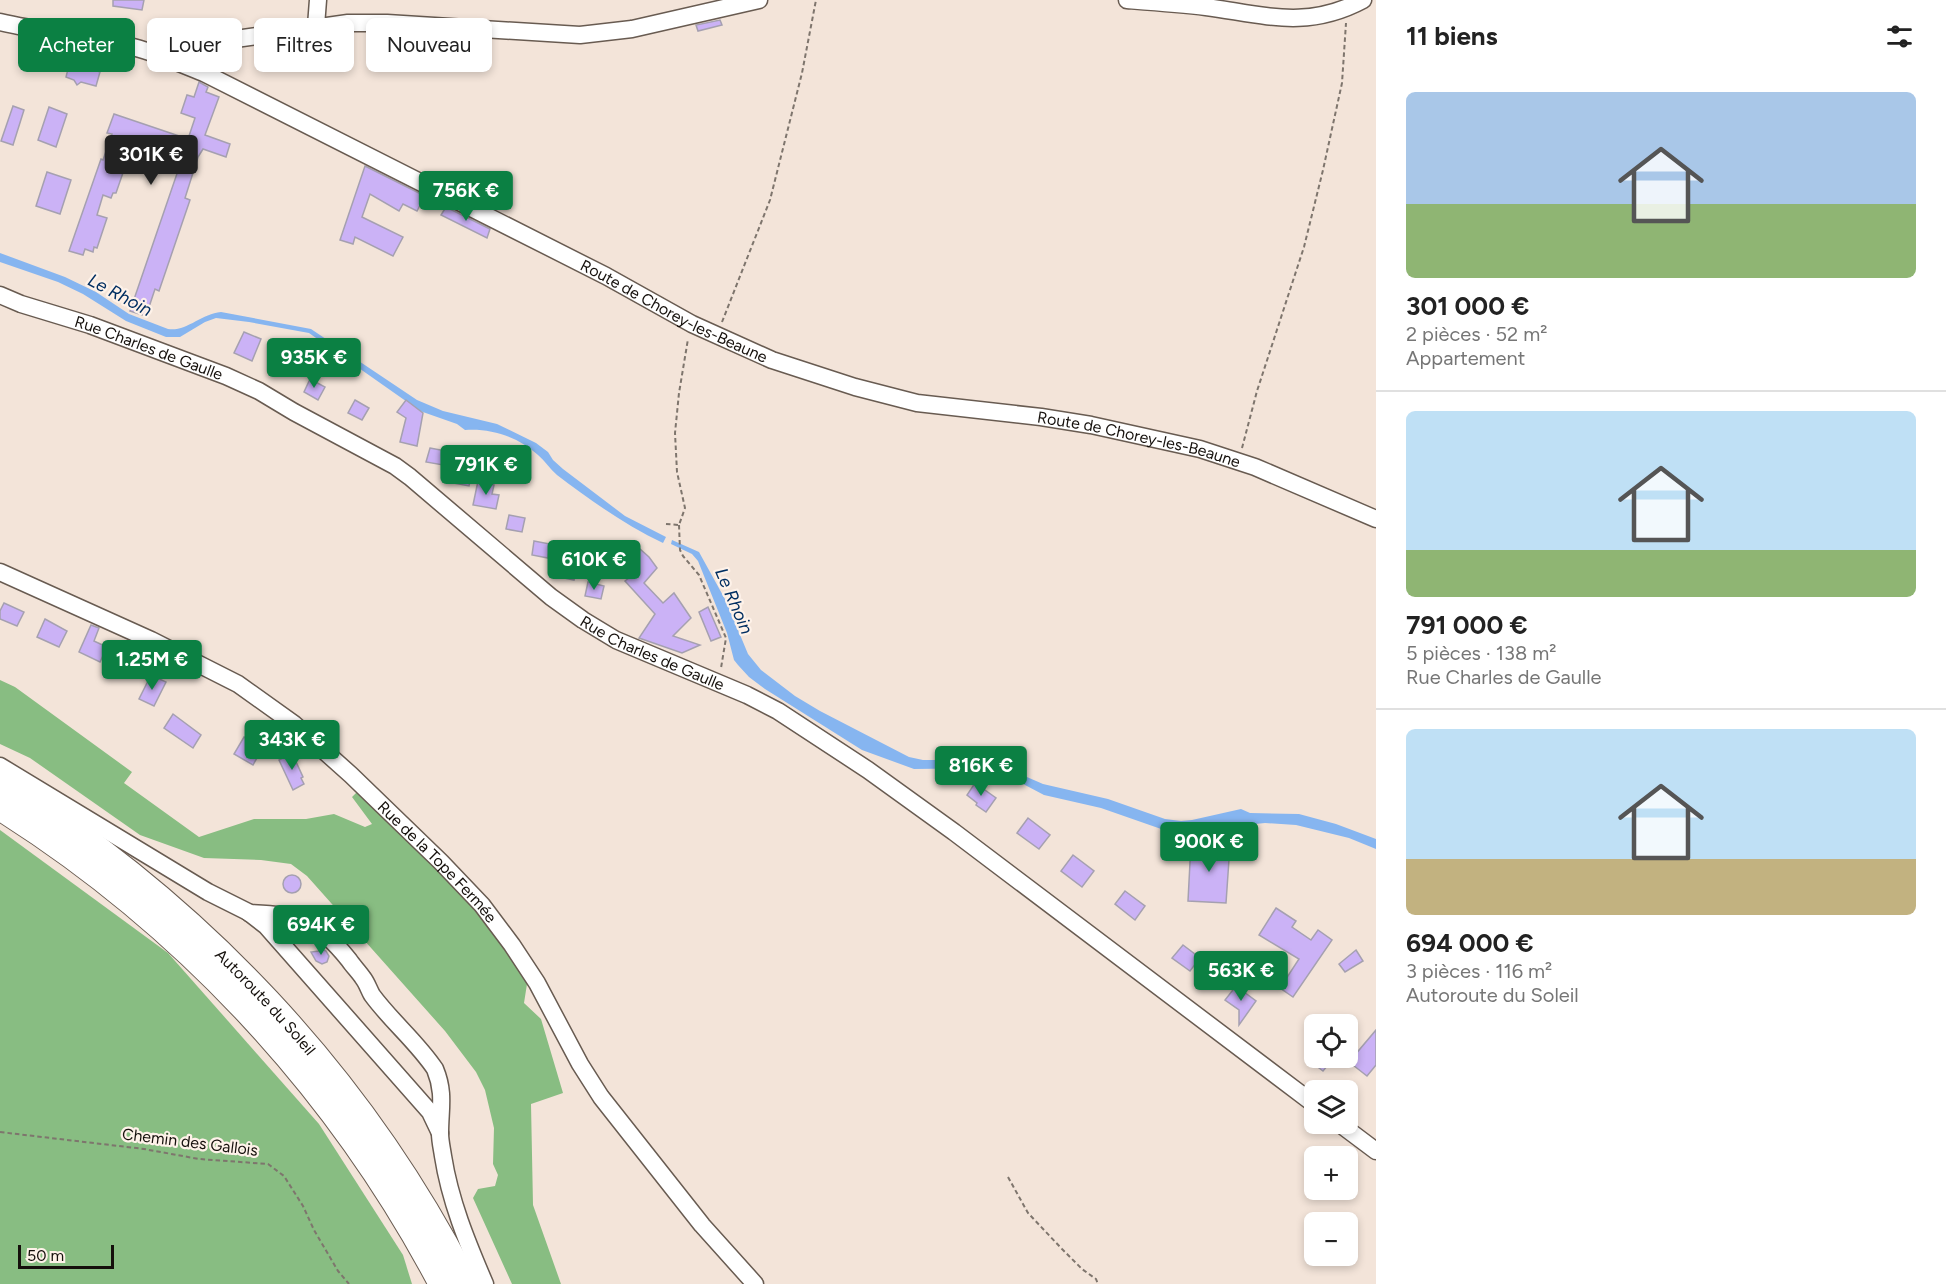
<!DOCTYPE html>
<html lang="fr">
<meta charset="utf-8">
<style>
body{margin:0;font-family:Figtree,sans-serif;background:#f6f6f6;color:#222;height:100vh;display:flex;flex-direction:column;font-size:22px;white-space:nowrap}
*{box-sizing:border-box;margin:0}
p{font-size:20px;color:#767676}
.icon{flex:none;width:33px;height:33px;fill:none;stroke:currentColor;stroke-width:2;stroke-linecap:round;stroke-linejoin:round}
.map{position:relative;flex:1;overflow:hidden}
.drawer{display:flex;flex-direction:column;background:#fff;width:570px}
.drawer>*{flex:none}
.top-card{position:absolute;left:18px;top:18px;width:570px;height:54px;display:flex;gap:12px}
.controls{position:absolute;left:1304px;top:1014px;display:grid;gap:12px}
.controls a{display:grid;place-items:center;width:54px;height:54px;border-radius:9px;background:#fff;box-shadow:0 3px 9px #0003;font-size:30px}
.scale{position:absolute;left:18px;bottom:15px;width:96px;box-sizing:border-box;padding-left:6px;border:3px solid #15100c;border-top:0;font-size:16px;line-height:21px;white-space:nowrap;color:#15100c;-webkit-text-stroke:4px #fef2e9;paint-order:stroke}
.price{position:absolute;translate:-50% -51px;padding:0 14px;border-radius:6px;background:#0b8043;color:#fff;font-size:20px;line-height:39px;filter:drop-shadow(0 2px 3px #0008)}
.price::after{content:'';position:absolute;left:50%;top:36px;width:18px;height:14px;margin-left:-9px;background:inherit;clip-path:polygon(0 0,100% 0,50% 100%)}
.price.on{background:#222;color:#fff}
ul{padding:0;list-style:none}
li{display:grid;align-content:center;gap:12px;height:318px;padding:0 30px}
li+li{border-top:2px solid #e0e0e0}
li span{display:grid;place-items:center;height:186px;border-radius:9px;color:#555}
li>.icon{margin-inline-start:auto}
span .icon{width:108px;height:108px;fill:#fffc;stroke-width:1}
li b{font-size:26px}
h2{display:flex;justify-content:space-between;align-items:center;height:72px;padding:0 30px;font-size:26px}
.pill{padding:0 21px;border-radius:9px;background:#fff;box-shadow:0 3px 9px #0003;font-size:21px;line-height:54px}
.pill.on{background:#0b8043;color:#fff}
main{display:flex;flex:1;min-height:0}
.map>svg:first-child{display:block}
.forest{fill:#88bd82}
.water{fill:#86b5f0}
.building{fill:#cbb2f6;stroke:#a5a0b0;stroke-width:1.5}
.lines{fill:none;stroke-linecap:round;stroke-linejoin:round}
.minor-casing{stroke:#685b51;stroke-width:19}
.highway-casing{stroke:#685b51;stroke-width:28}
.path{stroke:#7e756d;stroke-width:2;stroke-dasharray:4.5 3;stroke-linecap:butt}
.minor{stroke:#fff;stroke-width:16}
.highway{stroke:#fff;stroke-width:26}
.labels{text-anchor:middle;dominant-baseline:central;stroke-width:4.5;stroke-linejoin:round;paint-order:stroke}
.street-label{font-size:16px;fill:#15100c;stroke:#fef2e9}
.water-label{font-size:18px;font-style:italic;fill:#002e61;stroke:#fef2e9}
</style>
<main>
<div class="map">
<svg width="1376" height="1284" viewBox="0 0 1376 1284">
<rect width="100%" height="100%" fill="#f3e4d9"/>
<g class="forest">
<polygon points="0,680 15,687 132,772 124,783 199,837 254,819 306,819 334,814 365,827 372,824 352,797 361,788 476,902 522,969 527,984 524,1003 541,1019 563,1093 531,1104 533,1205 561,1284 512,1284 473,1198 478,1189 495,1186 498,1175 493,1164 494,1128 485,1090 476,1072 445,1031 307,876 291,864 261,860 204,858 140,835 30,758 0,744"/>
<polygon points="0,830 168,953 319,1124 403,1255 412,1284 0,1284"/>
</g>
<g class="water">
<path d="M0,253l65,24 31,15 33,22 39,15c18,3 33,-15 53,-17l90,17 106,71 26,11 54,13 39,19 12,9 5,8 10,9 62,47 41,21 -3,6c-38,-18 -73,-43 -106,-68 -7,-6 -12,-14 -19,-20 -19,-18 -47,-27 -73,-25l-8,-6 -37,-13 -111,-78 -60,-11 -33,-4 -11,4 -25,15h-14l-40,-16 -43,-27 -25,-12 -58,-20z"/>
<polygon points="672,540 699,552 726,601 748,654 761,670 795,696 820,711 909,757 923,760 988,760 1043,784 1108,799 1165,819 1181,821 1192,820 1241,809 1250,813 1299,814 1336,824 1376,839 1376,849 1349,838 1296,825 1265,823 1185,831 1164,830 1101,808 1044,795 993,768 914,769 862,750 765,689 749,677 738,665 734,660 727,633 698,561 692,554 671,544"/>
</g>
<g class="building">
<polygon points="113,0 144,0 142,10 113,6"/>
<polygon points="720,20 722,25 698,31 696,25"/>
<polygon points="70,61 100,72 96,86 81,82 77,85 74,80 66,77"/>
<polygon points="199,82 208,87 206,92 219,97 205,135 230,144 226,157 203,149 198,157 185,198 190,200 159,291 155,289 146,316 130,311 182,159 123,138 115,161 126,164 116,193 113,193 111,198 103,195 97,215 107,218 97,248 94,247 93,252 85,249 83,255 69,251 101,159 103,160 112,134 107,133 114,114 188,139 195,118 181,113 187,95 194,97"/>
<polygon points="13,106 24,110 13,145 1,141"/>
<polygon points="49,107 67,114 56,147 38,140"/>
<polygon points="365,166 425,196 417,211 403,204 399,211 370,194 362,217 403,237 393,256 355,237 353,244 340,240"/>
<polygon points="47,172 71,180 60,214 36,206"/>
<polygon points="446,207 490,229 487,238 441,215"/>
<polygon points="244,332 261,339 252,361 234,353"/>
<polygon points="310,379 325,387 318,400 304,392"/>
<polygon points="355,400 369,408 362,420 348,413"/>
<polygon points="406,400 423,413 417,446 400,442 406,418 397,412"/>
<polygon points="430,448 446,451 443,465 426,462"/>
<polygon points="456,469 472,472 469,486 453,483"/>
<polygon points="478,481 494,485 492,494 499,495 496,509 473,505"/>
<polygon points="509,515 525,518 522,532 506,529"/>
<polygon points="534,541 550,544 548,558 532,555"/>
<polygon points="640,549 649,557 657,568 644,583 663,603 674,593 691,618 673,636 700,645 682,653 639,638 655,614 625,581 639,570 629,562"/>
<polygon points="561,562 577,566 574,580 559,577"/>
<polygon points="588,582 604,586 601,599 585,596"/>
<polygon points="4,603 24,612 17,626 0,619 0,611"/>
<polygon points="708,607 721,637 711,641 699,612"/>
<polygon points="45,619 67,631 59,647 37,637"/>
<polygon points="91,625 99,628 94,641 107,647 100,662 79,652"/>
<polygon points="151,675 166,682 154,706 139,699"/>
<polygon points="173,714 201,735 193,748 164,728"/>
<polygon points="244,737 263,747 253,765 234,754"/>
<polygon points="292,753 303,777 301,778 304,784 293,790 279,760"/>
<polygon points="975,783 996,798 986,812 976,805 977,803 967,795"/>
<polygon points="1028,818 1050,835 1039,849 1017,833"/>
<polygon points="1191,843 1230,845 1226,903 1188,901"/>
<polygon points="1073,855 1094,871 1082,887 1061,871"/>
<circle cx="292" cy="884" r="9"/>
<polygon points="1125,891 1145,906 1135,920 1115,904"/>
<polygon points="1276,908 1296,921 1292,927 1311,940 1318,930 1332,940 1293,997 1280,988 1299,959 1259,935"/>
<polygon points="1183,945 1200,958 1190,971 1172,958"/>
<polygon points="322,949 326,951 329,956 327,962 322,964 316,961 311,952 319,951"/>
<polygon points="1356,950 1363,961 1345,972 1339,964"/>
<polygon points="1236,986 1256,1001 1239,1025 1239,1010 1225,1000"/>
<polygon points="1376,1030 1376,1065 1367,1076 1349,1062"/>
<polygon points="1306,1058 1334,1058 1323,1071"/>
</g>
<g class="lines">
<g class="minor-casing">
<g id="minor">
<path d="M1127,0c26,2 53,4 79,7 59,8 101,23 157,-7"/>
<path id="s1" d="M0,22c43,10 87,14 129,24 26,6 51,18 75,27l402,203 86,48 80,36 83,27 62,16 124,14 50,8 109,24 55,18 121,52"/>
<polyline points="316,26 318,0"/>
<polyline points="160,56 165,50 172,48 348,23 387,23 580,35 632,29 759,0"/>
<path id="s2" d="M0,295l21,9 69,21 136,51 33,15 35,21 101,54 15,11 141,120 32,23 33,20 131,55 31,16 90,59 86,62 360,272"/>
<path id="s3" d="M0,572l151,68 87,44 56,40 57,51 90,87 41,43 30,40 25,38 43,81 21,33 101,128 53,59"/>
<polyline points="0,766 208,892 248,912 266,926 430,1112 440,1133"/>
<path d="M249,913c51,2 68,7 100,47 4,6 10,12 14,18 4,5 6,12 9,17 19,26 45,47 63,74 10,24 5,40 5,64 0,8 2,16 3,23 7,45 24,86 42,128"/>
<polyline points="1340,1124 1376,1151"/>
</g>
</g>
<g class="highway-casing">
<g id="highway">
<path id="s4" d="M0,782c197,123 360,294 466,502"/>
<path d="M0,807c186,117 340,283 442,477"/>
</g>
</g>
<g class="path">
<polyline points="722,322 770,200 802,73 816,0"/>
<polyline points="1242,448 1257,391 1304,247 1323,170 1342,83 1346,23"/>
<polyline points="666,524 679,525 685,508 677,472 675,433 679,393 688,339"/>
<polyline points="679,525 680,550 683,556 699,575 726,638 721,668"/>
<polyline points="0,1132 144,1149 199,1159 268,1164 284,1176 303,1206 314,1230 338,1271 349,1284"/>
<polyline points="1008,1177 1028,1213 1062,1249 1082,1269 1096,1279 1098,1284"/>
</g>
<use href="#minor" class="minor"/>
<use href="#highway" class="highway"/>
</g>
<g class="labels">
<g class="street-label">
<text stroke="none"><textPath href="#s1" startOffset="738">Route de Chorey-les-Beaune</textPath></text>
<text stroke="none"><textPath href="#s2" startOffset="158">Rue Charles de Gaulle</textPath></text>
<text stroke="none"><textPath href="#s1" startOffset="1224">Route de Chorey-les-Beaune</textPath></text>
<text stroke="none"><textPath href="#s2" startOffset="752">Rue Charles de Gaulle</textPath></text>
<text stroke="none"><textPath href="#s3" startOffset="531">Rue de la Tope Fermée</textPath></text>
<text stroke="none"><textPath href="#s4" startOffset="346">Autoroute du Soleil</textPath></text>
<text transform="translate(190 1142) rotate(7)">Chemin des Gallois</text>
</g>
<g class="water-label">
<text transform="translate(120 295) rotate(28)">Le Rhoin</text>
<text transform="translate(734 601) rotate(67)">Le Rhoin</text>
</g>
</g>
</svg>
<div class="controls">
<a><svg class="icon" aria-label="locate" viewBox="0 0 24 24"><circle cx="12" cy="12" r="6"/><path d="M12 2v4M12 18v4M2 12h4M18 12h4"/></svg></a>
<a><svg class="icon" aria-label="layers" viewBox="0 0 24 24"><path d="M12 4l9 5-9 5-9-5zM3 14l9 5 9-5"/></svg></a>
<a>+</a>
<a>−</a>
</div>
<div class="scale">50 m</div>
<b class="price on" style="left:151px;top:186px">301K €</b>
<b class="price" style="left:466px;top:222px">756K €</b>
<b class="price" style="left:314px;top:389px">935K €</b>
<b class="price" style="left:486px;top:496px">791K €</b>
<b class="price" style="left:594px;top:591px">610K €</b>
<b class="price" style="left:152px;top:691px">1.25M €</b>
<b class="price" style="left:292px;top:771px">343K €</b>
<b class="price" style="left:981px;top:797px">816K €</b>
<b class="price" style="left:1209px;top:873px">900K €</b>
<b class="price" style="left:321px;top:956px">694K €</b>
<b class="price" style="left:1241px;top:1002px">563K €</b>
<div class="top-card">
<a class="pill on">Acheter</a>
<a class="pill">Louer</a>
<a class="pill">Filtres</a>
<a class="pill">Nouveau</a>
</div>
</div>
<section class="drawer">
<h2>11 biens<svg class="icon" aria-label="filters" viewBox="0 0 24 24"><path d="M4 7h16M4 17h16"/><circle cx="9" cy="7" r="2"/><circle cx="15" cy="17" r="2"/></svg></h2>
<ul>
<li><span style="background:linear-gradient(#a9c7e8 60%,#8fb573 0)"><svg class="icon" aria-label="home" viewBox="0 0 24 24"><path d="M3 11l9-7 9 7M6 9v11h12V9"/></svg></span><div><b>301 000 €</b><p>2 pièces · 52 m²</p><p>Appartement</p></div></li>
<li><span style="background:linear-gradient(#bfe0f5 75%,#8fb573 0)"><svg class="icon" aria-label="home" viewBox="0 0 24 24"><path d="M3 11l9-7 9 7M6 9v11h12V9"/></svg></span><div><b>791 000 €</b><p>5 pièces · 138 m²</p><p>Rue Charles de Gaulle</p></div></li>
<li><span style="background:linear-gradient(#bfe0f5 70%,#c2b280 0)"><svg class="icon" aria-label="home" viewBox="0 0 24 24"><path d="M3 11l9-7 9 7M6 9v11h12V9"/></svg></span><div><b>694 000 €</b><p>3 pièces · 116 m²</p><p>Autoroute du Soleil</p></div></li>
</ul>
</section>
</main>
